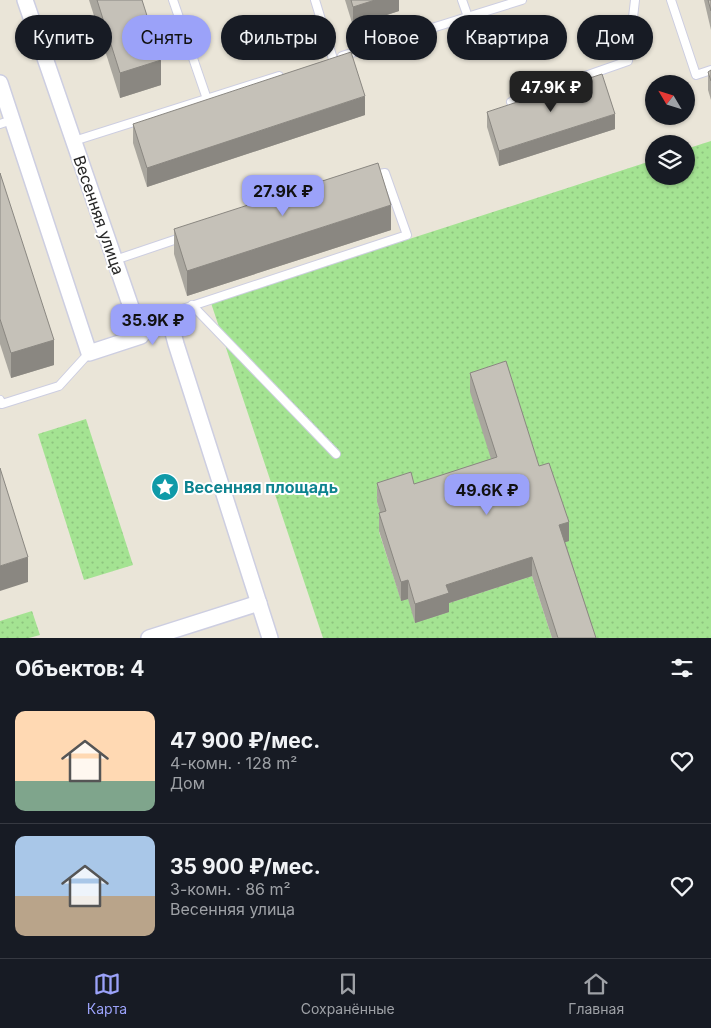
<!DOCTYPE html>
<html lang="ru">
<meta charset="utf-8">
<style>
body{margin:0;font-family:Inter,sans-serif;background:#242831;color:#f1f3f6;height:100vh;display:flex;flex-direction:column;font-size:19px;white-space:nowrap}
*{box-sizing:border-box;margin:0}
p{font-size:16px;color:#9ea1a6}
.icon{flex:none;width:28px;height:28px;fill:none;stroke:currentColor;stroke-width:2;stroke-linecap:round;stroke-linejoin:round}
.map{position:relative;height:638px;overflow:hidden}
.drawer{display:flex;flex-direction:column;background:#171b24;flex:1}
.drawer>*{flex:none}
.banner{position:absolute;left:15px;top:15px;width:681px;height:45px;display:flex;gap:10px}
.needle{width:32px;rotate:308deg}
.controls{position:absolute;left:645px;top:75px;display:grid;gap:10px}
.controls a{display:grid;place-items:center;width:50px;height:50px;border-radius:50%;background:#171b24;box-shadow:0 1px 4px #0004;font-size:25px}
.price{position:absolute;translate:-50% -42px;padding:0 11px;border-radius:10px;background:#9ba2f9;color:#111;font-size:16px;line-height:32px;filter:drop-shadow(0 1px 2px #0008)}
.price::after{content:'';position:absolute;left:50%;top:30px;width:15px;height:11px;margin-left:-8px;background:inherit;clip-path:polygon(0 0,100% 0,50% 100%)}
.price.on{background:#222;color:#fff}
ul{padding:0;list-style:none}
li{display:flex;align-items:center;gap:15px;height:125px;padding:0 15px}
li+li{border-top:1px solid #363941}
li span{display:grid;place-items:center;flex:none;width:140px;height:100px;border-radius:10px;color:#555}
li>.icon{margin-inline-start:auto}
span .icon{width:60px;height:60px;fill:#fffc;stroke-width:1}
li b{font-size:21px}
h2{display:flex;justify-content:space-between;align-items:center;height:60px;padding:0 15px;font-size:21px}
.chip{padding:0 18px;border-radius:22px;background:#171b24;box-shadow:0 1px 4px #0004;font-size:18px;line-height:45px}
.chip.on{background:#9ba2f9;color:#111}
.menu{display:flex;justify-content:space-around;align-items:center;height:70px;border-top:1px solid #363941;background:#171b24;font-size:14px;color:#9ea1a6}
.menu a{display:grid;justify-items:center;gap:2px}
.menu .on{color:#9ba2f9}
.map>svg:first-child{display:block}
.grass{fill:url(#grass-dots)}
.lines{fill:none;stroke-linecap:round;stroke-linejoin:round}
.lane-casing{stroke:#cdcee1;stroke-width:10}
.street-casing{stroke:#cdcee1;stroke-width:18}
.lane{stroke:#fff;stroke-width:8}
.street{stroke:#fff;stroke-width:15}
.wall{fill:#a9a69e}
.shaded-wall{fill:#8a8781}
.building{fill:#c5c1b8;stroke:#8a8781}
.labels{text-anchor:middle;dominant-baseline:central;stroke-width:4;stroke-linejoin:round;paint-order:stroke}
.street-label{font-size:16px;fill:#272727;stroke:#fff}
.culture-label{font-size:16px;font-weight:bold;fill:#0d838f;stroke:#fff;text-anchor:start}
</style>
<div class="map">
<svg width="711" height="638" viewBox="0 0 711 638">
<defs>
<pattern id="grass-dots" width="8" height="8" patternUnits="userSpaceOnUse" patternTransform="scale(1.25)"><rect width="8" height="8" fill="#a4e392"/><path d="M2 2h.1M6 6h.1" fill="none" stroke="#8dc37e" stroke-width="1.8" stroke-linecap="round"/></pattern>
</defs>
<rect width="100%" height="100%" fill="#eae5d8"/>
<g class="grass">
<polygon points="711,141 711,638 590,638 497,476 377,502 386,529 379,532 401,600 408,599 446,604 532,576 552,638 323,638 211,303 654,160 654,176 686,176 686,149"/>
<polygon points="86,419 133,565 84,580 38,434"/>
<polygon points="32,611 40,635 29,638 0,638 0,621"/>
</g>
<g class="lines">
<g class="lane-casing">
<g id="lane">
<polyline points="173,0 207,99"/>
<polyline points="315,0 333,59"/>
<polyline points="462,0 468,17"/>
<polyline points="671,0 696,75 711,70"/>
<polyline points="342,56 522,0"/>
<polyline points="511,102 628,61 635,0"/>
<polyline points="0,124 12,120"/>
<polyline points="74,141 279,76"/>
<polyline points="115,260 183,237"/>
<polyline points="192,305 336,454"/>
<polyline points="137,324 407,235 385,173 372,175"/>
<polyline points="0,400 2,404 59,386 89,353"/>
</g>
</g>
<g class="street-casing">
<g id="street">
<polyline points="0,83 89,353 141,336 25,0"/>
<polyline points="168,314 176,344 270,638"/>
<polyline points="149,638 259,603"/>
</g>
</g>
<use href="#lane" class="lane"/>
<use href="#street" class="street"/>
</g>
<g class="wall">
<polygon points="89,0 142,0 161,85 120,98"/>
<polygon points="345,0 399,0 399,11 353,26"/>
<polygon points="704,0 711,0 711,30"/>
<polygon points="711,70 711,100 708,90 708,72"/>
<polygon points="487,112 615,129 499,166 487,127"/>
<polygon points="365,115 147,187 133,143 133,124"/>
<polygon points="0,173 54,365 11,378 0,344"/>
<polygon points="174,229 391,230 187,296 174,254"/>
<polygon points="470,373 539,466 569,541 565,542 596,638 552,638 532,576 449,603 449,612 415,623 408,599 401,601 379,531 379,513 380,512 377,502 377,483 414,484 491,459 470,392"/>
</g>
<g class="shaded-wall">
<polygon points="375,0 399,0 399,11 353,26 353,7"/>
<polygon points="161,60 161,85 120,98 120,73"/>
<polygon points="365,96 365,115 147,187 147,168"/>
<polygon points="615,114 615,129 499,166 499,151"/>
<polygon points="391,205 391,230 187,296 187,271"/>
<polygon points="54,340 54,365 11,378 11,353"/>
<polygon points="569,522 569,541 559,544 559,525"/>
<polygon points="28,557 28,582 0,591 0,566"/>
<polygon points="532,557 532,576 449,603 449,612 415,623 415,604 446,585"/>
<polygon points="408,580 408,599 401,601 401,582"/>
</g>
<g class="building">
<polygon points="97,0 142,0 161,60 120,73"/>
<polygon points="351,0 375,0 353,7"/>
<polygon points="708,0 711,0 711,11"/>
<polygon points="351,52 365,96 147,168 133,124"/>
<polygon points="711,70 711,81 708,72"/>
<polygon points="602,74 615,114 499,151 487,112"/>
<polygon points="378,163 391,205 187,271 174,229"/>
<polygon points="0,173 54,340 11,353 0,319"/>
<polygon points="506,361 539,466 549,463 569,522 559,525 596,638 558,638 532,557 446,585 449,593 415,604 408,580 401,582 379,513 386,511 377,483 411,472 414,484 497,457 470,373"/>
<polygon points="0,468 28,557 0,566"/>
</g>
<defs>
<g id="sight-disc" transform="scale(1.4375)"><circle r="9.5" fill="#0f9aa8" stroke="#fff"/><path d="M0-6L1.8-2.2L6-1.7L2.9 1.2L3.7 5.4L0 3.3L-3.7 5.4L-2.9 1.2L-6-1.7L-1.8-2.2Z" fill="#fff"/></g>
</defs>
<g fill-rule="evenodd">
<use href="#sight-disc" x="165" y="487"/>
</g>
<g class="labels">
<g class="street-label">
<text transform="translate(99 215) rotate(71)">Весенняя улица</text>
</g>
<g class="culture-label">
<text x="184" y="487">Весенняя площадь</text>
</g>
</g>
</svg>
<div class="controls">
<a><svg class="needle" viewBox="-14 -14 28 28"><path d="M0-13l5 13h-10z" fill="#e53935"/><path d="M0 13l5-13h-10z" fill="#9ea1a6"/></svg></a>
<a><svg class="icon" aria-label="layers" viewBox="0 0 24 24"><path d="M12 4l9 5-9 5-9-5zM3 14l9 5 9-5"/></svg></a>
</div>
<b class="price on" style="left:551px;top:113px">47.9K ₽</b>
<b class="price" style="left:283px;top:217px">27.9K ₽</b>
<b class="price" style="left:153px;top:346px">35.9K ₽</b>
<b class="price" style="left:487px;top:516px">49.6K ₽</b>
<div class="banner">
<a class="chip">Купить</a>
<a class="chip on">Снять</a>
<a class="chip">Фильтры</a>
<a class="chip">Новое</a>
<a class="chip">Квартира</a>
<a class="chip">Дом</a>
</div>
</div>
<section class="drawer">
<h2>Объектов: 4<svg class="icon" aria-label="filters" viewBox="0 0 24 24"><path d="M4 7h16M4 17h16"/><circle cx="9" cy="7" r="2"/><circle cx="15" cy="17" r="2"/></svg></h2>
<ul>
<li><span style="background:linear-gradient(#ffd9b3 70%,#7fa58c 0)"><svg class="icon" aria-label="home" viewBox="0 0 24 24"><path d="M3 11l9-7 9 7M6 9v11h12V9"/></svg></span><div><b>47 900 ₽/мес.</b><p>4-комн. · 128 m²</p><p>Дом</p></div><svg class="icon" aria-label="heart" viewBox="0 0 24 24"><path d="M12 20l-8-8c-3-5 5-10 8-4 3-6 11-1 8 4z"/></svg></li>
<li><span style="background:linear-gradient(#a9c7e8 60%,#b9a48a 0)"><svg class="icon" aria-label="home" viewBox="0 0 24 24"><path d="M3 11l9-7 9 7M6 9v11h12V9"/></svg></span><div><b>35 900 ₽/мес.</b><p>3-комн. · 86 m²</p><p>Весенняя улица</p></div><svg class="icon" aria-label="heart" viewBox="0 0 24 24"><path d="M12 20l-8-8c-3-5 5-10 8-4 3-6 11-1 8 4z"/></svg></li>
</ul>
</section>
<nav class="menu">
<a class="on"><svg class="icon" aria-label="map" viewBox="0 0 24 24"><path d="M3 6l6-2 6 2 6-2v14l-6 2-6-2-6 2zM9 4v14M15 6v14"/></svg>Карта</a>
<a><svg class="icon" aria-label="saved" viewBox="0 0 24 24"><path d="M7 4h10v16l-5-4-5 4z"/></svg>Сохранённые</a>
<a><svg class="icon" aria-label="home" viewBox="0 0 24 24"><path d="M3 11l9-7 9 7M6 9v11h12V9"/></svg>Главная</a>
</nav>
